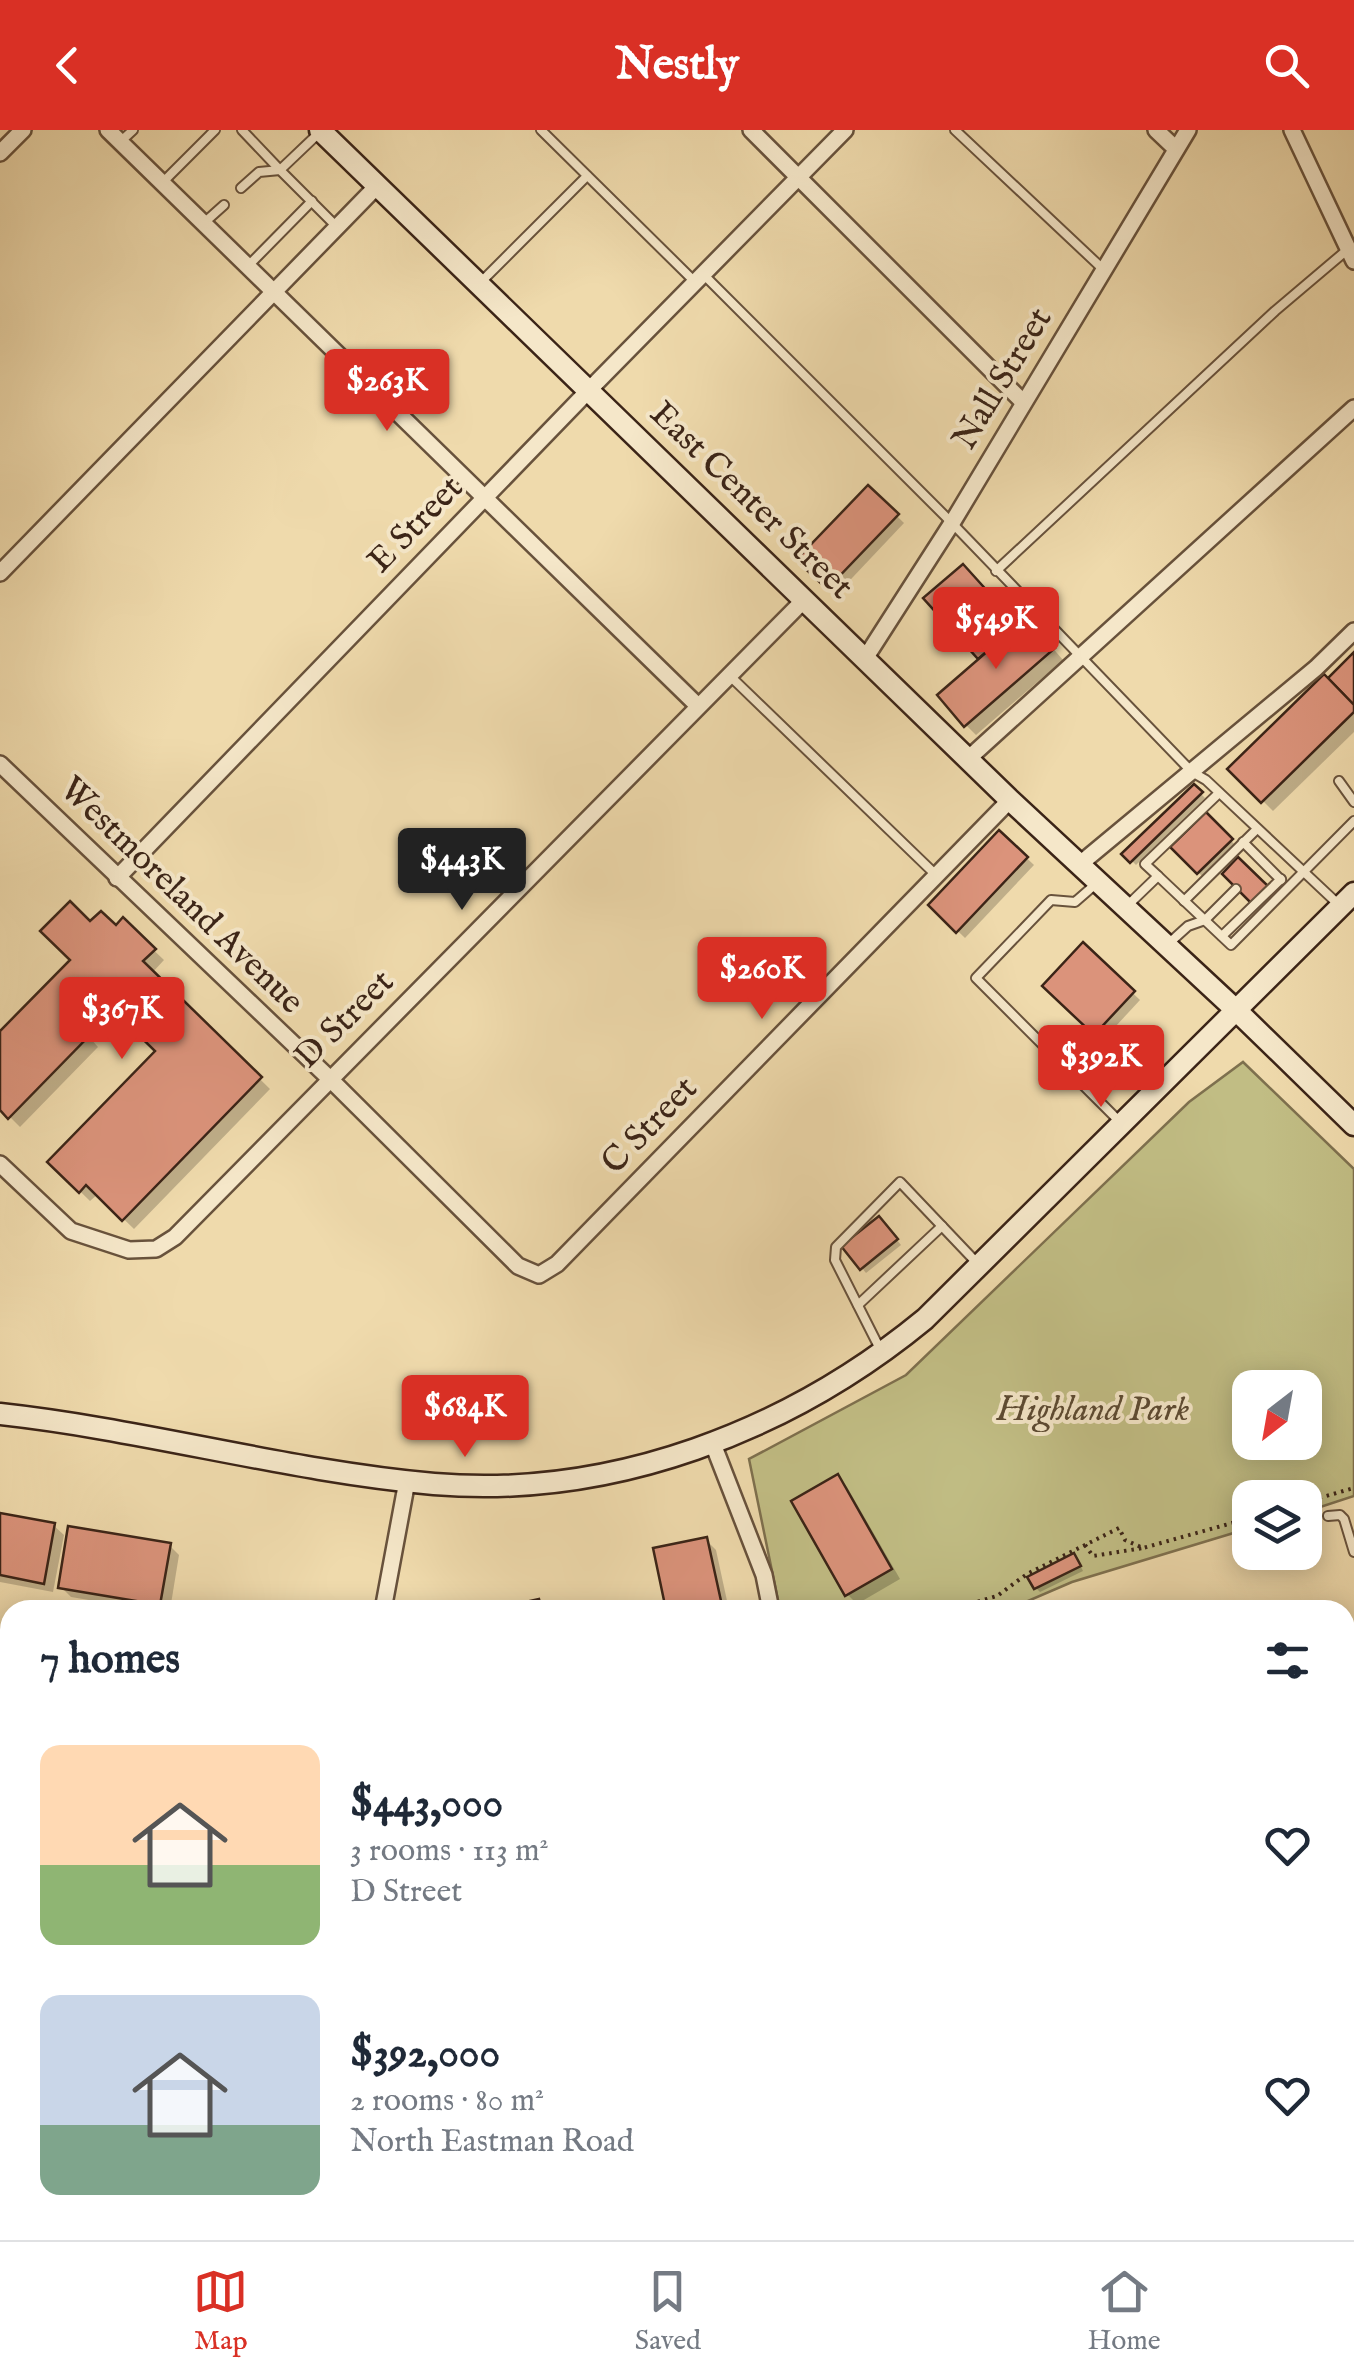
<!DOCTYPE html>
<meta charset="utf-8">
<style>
body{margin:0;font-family:"IM FELL English",serif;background:#f6f6f7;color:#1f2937;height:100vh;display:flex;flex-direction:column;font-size:38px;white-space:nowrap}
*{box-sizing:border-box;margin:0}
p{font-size:32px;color:#747a83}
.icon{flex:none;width:55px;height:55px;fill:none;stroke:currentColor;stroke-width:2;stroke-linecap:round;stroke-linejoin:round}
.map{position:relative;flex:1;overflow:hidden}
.details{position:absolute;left:0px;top:1470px;width:1355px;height:640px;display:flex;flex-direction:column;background:#fff;border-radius:30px 30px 0 0;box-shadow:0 5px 25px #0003}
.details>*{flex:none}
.needle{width:65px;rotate:211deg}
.controls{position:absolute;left:1232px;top:1240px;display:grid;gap:20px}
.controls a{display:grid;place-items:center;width:90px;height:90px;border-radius:20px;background:#fff;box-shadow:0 5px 25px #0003;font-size:50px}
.price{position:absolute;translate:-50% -85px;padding:0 22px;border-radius:10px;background:#d93025;color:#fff;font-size:32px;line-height:65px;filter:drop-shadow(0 2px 5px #0008)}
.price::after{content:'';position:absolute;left:50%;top:60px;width:30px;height:22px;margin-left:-15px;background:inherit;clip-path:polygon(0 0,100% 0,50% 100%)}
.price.current{background:#222;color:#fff}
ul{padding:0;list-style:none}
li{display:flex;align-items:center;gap:30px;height:250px;padding:0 40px}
li span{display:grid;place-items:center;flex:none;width:280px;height:200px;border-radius:20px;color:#555}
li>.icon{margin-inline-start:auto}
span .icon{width:120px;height:120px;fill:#fffc;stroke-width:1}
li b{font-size:42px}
h2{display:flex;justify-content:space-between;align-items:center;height:120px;padding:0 40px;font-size:42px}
header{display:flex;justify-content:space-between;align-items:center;height:130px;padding:0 40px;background:#d93025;color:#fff;font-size:45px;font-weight:700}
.tabs{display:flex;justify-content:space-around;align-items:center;height:140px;border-top:2px solid #e0e1e3;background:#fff;font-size:28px;color:#747a83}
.tabs a{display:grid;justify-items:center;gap:5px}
.tabs .current{color:#d93025}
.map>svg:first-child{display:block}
.green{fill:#c1bd84;stroke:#7e704e;stroke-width:2.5;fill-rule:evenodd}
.shadow{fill:#0003}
.building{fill:#db937b;stroke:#3b2417;stroke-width:2.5}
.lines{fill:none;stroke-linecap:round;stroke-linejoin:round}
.lane-casing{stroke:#68523c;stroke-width:12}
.street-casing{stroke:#68523c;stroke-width:20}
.secondary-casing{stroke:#3b2417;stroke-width:25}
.path{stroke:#3b2417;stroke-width:4;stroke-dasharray:2.5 5;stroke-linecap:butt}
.lane{stroke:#f5e7c9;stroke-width:8}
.street{stroke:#f5e7c9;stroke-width:15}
.secondary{stroke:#f5e7c9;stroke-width:20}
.labels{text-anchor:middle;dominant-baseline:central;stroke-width:8;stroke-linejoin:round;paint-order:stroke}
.street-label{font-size:35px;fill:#3b2417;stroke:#f5e7c9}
.park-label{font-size:35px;font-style:italic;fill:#5c4a32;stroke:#f5e7c9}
</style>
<header><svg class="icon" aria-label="back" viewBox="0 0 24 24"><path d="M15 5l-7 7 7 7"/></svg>Nestly<svg class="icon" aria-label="search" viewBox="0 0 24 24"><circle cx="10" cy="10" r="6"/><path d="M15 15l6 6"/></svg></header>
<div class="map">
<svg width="1354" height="2110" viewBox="0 0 1354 2110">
<rect width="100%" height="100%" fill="#efdaac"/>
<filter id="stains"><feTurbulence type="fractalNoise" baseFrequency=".002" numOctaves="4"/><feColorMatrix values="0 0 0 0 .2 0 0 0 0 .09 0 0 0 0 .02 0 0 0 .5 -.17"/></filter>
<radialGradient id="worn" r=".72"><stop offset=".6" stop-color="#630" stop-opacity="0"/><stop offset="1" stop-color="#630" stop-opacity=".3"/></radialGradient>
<path class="green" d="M1243,932l111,107v327l-49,16v-14h-55v30l-178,54 -65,28h-227l-31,-151 157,-84 283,-273zM1250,1258h55v54h-55z"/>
<g class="shadow">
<polygon points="868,358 904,393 836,465 800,430"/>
<polygon points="926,468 1019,498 1037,500 1063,530 976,605 966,595 982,530"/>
<polygon points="1354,525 1354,602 1273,681 1231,639"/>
<polygon points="1194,657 1205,668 1136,735 1125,724"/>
<polygon points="1206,685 1238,718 1206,750 1173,717"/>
<polygon points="1000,703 1034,735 965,808 931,775"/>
<polygon points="123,791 164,830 152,843 270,959 134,1099 98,1064 90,1071 50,1032 159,921 117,880 90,908 98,917 20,997 0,977 0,905 73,830 90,795 116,799"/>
<polygon points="1083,816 1140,870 1103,910 1046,856"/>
<polygon points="883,1093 901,1115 866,1143 862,1138"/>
<polygon points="837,1347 847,1357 900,1449 857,1474 847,1464"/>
<polygon points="0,1385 53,1395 64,1405 53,1462 0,1452"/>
<polygon points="706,1410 716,1420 729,1480 669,1480"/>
<polygon points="169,1415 179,1425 170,1480 148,1480 71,1467 61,1457"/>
<polygon points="1078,1431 1083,1441 1040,1462 1036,1458"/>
<polygon points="4,1617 10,1618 10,1646 1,1638"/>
</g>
<g class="building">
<polygon points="868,355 899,384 827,459 796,430"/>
<polygon points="963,434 1018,495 978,529 923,468"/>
<polygon points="1027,487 1055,518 964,597 937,565"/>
<polygon points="1354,522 1354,575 1328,548"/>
<polygon points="1324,544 1354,575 1354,582 1261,673 1227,639"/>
<polygon points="1194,654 1203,662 1130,733 1121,724"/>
<polygon points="1206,682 1233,709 1197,744 1170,717"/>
<polygon points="999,700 1028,727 956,803 928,775"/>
<polygon points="1238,727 1268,756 1251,773 1222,744"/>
<polygon points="70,771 90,791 101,781 116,795 123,787 156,819 143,831 262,947 122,1091 86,1055 79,1063 47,1032 155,921 105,872 81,896 90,905 8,989 0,980 0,901 70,830 40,801"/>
<polygon points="1083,812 1135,861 1094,905 1042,856"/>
<polygon points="879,1086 898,1109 860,1140 841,1116"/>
<polygon points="838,1344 892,1439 845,1466 791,1371"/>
<polygon points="0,1383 55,1393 44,1454 0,1445"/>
<polygon points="68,1396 171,1413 160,1475 58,1458"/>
<polygon points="707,1407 723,1480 666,1480 653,1418"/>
<polygon points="1074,1423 1081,1436 1034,1459 1027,1447"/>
<polygon points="539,1469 542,1480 489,1480"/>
</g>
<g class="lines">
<g class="lane-casing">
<g id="lane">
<polyline points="242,0 280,40"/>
<polyline points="541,0 694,151"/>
<polyline points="955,0 1105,141"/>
<polyline points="321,1 280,40 336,96"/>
<polyline points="120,12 133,0"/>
<polyline points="162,53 215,0"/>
<polyline points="241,58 259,42 280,40"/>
<polyline points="205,92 224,75"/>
<polyline points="248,136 312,71"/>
<polyline points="703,144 952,393 1192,642 1206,650 1338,774"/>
<polyline points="481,152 587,46"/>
<polyline points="996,441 1275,181 1347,120"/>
<polyline points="729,545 936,745"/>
<polyline points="1339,651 1354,672"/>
<polyline points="1243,712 1281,750"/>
<polyline points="1158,746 1145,734 1219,663"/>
<polyline points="1098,752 1075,772 1051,770 976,848 1119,991"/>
<polyline points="1184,771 1257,699"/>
<polyline points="1128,775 1158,746 1231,815 1354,691"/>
<polyline points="1222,806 1281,749"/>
<polyline points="1167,815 1188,796 1205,790 1236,759"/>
<polyline points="858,1175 942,1096"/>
<polyline points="880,1219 835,1130 836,1117 900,1052 977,1133"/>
<polyline points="1328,1386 1340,1385 1344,1389 1354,1422"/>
<polyline points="879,1480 884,1478"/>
<polyline points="1345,1658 1354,1656"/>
<polyline points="1345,1953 1354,1951"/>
<polyline points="823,2110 857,2100"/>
</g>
</g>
<g class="street-casing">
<g id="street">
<polyline points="108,0 698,576"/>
<polyline points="751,0 1022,271"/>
<polyline points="1156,0 1176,19"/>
<polyline points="1292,0 1354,131"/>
<polyline points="0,23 23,0"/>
<polyline points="0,443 378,55"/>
<polyline points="866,527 952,393 1188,0"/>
<polyline points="969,628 1354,278"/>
<polyline points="0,634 329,948 518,1136 539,1145 557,1134 1010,670"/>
<polyline points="1080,734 1316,538 1354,501"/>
<polyline points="117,748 589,260 845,0"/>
<polyline points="0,1034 71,1101 129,1120 156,1119 175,1107 805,469"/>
<polyline points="713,1314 764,1445 771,1480"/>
<polyline points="383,1480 407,1351"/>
<polyline points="1345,1520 1354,1517"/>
<polyline points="0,1697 10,1715"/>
<polyline points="1345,1803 1354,1800"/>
<polyline points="359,2100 362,2110"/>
<polyline points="907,2100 910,2110"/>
<polyline points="1254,2100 1258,2110"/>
</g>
</g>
<g class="secondary-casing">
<g id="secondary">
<polyline points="320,0 1010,670 1237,881 1354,995"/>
<path d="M0,1284c146,16 288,57 434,70 178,15 355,-53 491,-165l429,-426"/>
</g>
</g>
<g class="path">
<polyline points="1305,1372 1354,1358"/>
<polyline points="1085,1415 1093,1426 1143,1418"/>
<polyline points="949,1480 997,1466 1027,1444 1119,1398 1125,1410 1143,1418 1250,1388"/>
</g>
<use href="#lane" class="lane"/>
<use href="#street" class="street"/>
<use href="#secondary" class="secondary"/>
</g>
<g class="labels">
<g class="street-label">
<text transform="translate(1003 249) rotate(-59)">Nall Street</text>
<text transform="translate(751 371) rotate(44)">East Center Street</text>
<text transform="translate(416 395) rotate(-46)">E Street</text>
<text transform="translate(181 766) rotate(44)">Westmoreland Avenue</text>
<text transform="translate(345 890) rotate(-45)">D Street</text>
<text transform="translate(650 996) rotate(-46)">C Street</text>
</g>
<g class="park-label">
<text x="1093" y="1280">Highland Park</text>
</g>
</g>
<rect width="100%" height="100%" filter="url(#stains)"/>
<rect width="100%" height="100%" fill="url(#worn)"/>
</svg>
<div class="controls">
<a><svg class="needle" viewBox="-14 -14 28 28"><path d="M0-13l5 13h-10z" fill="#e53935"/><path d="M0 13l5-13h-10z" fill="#747a83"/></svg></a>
<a><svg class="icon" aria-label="layers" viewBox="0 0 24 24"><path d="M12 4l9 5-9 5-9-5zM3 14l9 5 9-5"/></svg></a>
</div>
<b class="price" style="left:387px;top:304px">$263K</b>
<b class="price" style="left:996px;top:542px">$549K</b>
<b class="price current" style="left:462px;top:783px">$443K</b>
<b class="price" style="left:762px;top:892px">$260K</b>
<b class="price" style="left:122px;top:932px">$367K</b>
<b class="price" style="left:1101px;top:980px">$392K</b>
<b class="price" style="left:465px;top:1330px">$684K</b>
<section class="details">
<h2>7 homes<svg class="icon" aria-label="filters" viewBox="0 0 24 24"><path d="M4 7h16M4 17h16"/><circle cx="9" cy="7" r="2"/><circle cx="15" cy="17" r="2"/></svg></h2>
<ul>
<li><span style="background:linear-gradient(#ffd9b3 60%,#8fb573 0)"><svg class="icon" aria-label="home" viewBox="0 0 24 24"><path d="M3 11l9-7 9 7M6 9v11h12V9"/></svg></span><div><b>$443,000</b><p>3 rooms · 113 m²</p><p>D Street</p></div><svg class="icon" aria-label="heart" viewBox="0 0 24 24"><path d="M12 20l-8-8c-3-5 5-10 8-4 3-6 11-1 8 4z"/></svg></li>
<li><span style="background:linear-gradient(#c9d6e8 65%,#7fa58c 0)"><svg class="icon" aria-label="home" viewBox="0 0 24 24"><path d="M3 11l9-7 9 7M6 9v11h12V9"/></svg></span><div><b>$392,000</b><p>2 rooms · 80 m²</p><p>North Eastman Road</p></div><svg class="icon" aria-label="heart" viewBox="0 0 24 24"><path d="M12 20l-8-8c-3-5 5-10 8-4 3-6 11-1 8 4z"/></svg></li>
</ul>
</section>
</div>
<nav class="tabs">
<a class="current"><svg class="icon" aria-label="map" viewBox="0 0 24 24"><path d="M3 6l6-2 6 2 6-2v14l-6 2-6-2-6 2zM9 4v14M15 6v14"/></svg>Map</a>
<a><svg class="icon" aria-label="saved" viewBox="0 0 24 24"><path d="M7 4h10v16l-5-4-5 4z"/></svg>Saved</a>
<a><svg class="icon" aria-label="home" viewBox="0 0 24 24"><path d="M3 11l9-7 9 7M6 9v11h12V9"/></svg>Home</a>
</nav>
